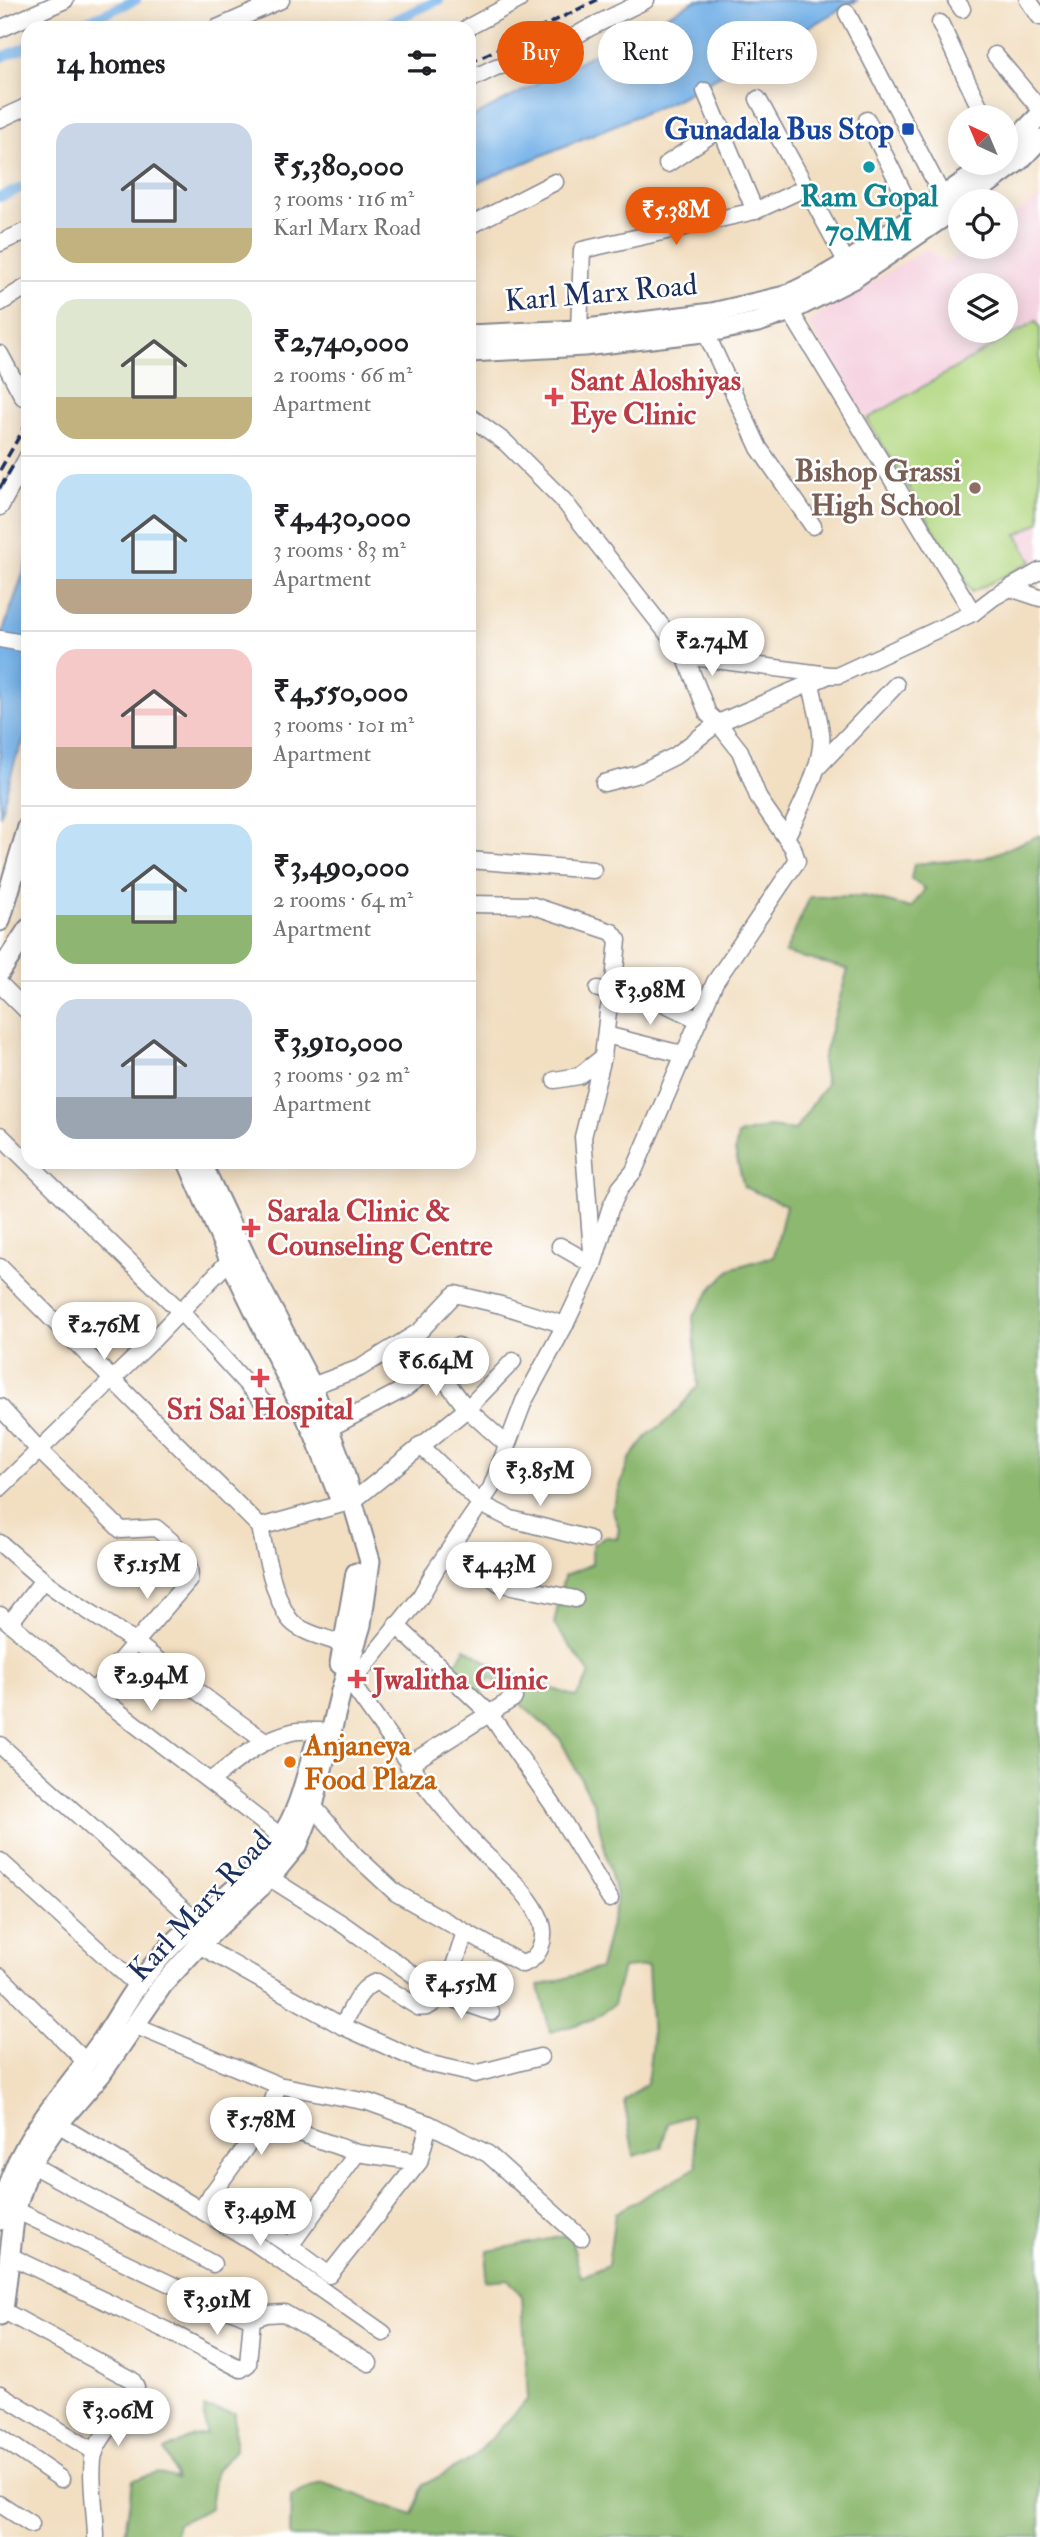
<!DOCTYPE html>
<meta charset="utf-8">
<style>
body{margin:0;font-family:"IM FELL Double Pica",serif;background:#f6f6f6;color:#202124;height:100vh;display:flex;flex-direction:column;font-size:26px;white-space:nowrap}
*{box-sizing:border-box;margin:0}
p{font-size:23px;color:#757577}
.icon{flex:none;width:38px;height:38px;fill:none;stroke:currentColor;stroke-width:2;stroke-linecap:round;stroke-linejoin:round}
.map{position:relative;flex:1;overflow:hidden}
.sheet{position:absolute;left:21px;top:21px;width:455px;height:1148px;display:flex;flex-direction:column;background:#fff;border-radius:21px;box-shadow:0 4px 18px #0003}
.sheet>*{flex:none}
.top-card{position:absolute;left:497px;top:21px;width:438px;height:63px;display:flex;gap:14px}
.needle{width:46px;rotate:316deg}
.tools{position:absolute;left:948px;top:105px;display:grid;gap:14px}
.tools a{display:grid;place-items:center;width:70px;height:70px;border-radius:50%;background:#fff;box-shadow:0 4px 18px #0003;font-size:35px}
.price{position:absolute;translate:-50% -60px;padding:0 16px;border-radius:24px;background:#fff;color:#222;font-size:23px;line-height:46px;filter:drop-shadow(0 2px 4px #0008)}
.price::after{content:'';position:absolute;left:50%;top:42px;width:21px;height:16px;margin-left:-10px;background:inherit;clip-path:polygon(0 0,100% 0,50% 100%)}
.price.on{background:#ea580c;color:#fff}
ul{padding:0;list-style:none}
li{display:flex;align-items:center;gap:21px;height:175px;padding:0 35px}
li+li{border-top:2px solid #e0e0e0}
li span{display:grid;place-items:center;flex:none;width:196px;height:140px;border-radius:21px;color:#555}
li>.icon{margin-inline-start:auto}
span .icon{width:84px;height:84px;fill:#fffc;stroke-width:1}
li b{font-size:30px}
h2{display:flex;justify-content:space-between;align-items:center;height:84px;padding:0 35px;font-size:30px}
.chip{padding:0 24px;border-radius:32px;background:#fff;box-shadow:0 4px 18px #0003;font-size:24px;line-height:63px}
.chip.on{background:#ea580c;color:#fff}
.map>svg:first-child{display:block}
.built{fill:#f4cfdd;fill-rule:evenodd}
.green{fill:#b2d781;stroke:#668370;stroke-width:2}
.forest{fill:#8db86f;stroke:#547466;stroke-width:2}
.water{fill:#76b2e8;stroke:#4870a3;stroke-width:2}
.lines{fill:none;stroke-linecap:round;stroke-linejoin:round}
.canal{stroke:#76b2e8;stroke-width:10}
.minor-casing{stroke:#868790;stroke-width:19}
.major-casing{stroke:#868790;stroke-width:23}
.minor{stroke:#fff;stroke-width:16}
.major{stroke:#fff;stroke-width:19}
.rail{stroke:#1b2f5e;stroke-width:3.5;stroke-dasharray:10 5;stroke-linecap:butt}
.transit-dot{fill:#1a4fb4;stroke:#fff;stroke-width:2.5}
.culture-dot{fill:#0f9aa8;stroke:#fff;stroke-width:2.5}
.health-dot{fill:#e0444e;stroke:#fff;stroke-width:2.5}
.education-dot{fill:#8d6e63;stroke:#fff;stroke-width:2.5}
.food-dot{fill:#e8710a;stroke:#fff;stroke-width:2.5}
.labels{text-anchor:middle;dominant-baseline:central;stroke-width:5;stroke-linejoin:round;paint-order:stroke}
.transit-label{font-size:30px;font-weight:bold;fill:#164399;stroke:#fff;text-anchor:end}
.culture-label{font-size:30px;font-weight:bold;fill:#0d838f;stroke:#fff}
.street-label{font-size:30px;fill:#1b2f5e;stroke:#fff}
.health-label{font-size:30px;font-weight:bold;fill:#be3a42;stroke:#fff;text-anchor:start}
.education-label{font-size:30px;font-weight:bold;fill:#785e54;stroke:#fff;text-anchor:end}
.food-label{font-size:30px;font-weight:bold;fill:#c56008;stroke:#fff;text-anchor:start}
</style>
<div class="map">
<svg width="1040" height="2537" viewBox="0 0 1040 2537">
<rect width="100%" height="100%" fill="#fff"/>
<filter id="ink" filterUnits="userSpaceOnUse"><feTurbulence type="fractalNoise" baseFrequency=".0143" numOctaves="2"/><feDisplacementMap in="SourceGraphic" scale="14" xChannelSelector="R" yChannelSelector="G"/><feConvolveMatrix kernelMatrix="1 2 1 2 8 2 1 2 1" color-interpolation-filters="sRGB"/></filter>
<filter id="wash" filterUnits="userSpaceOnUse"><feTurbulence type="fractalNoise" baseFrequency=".00686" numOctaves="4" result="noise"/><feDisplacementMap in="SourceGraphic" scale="28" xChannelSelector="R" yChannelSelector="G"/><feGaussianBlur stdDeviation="1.57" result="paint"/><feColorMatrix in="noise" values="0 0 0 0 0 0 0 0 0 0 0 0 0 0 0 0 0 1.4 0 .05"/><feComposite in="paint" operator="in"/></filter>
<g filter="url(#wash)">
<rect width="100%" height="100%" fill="#f2dfc2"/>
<path class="built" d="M1040,197v361l-68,34 -164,-269 117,-74 22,13 22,-15h37v-27zM961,285h45v46h-45z"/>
<polygon class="green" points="1036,321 1040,328 1040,522 1017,535 1032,562 972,592 867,419"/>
<g class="forest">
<polygon points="1040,835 1040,2537 290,2537 291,2496 321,2482 413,2515 423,2485 472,2459 528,2399 522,2296 508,2279 485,2281 488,2251 570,2235 581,2277 608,2265 615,2213 697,2167 691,2115 668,2123 661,2148 634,2156 624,2101 647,2083 652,2043 648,1966 623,1968 613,2005 590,2021 550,2032 539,1986 600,1968 617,1900 594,1804 560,1739 490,1677 478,1699 449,1675 465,1648 500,1670 576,1697 590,1674 554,1624 564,1576 592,1564 592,1545 605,1536 617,1539 619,1528 612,1510 629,1460 649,1434 671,1418 698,1386 693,1317 715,1284 733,1268 774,1256 786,1205 744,1187 735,1151 738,1135 769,1127 795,1130 826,1084 822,1061 848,969 785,953 810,897 864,896 911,908 925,889 911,879 914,864 985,858"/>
<polygon points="204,2408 235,2413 235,2450 215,2471 210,2508 177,2524 174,2537 124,2537 133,2480 158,2473 177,2479 165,2450 193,2436 206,2434"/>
</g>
<g class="water">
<polygon points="696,0 858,0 675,100 469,186 469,119"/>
<polygon points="28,560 28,731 15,761 0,816 0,640"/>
</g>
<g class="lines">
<g class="canal">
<polyline points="71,28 136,0"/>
<polyline points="377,28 439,0"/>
<polyline points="0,58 28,46"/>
<polyline points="0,197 28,185"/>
</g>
</g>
</g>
<g filter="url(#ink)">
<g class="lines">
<g class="minor-casing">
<g id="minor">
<polyline points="956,0 962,9"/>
<polyline points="1028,0 1040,17"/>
<polyline points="847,13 943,197"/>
<path d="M940,23c16,32 28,63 45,94"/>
<polyline points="217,28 281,0"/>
<polyline points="467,28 519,0"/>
<polyline points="0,29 65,0"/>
<polyline points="995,55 1040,109"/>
<polyline points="469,80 496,67 539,57 589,28 646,0"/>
<polyline points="705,91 755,211"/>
<polyline points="758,99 847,263"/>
<polyline points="0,119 28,106"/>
<polyline points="867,120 915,216"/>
<polyline points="667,164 722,127"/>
<polyline points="469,226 555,182"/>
<polyline points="0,243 28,230"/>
<polyline points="0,303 28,286"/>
<polyline points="790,311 973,613"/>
<polyline points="579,330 582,250 755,211 805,188"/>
<polyline points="705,331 759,448 813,526"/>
<polyline points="0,354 23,397"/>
<polyline points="469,416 506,443 563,500 685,656 829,675 839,675 973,613 994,597 1040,571"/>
<polyline points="0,507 28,456"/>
<polyline points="1010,588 1040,598"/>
<polyline points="0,639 28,644"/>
<polyline points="817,768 896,685"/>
<polyline points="604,783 639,774 675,756 718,723 827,676"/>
<path d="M786,838c13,-28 39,-75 35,-105 -2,-17 -7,-33 -10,-50"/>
<polyline points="469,860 593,870"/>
<polyline points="469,904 531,905 612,932 618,940 613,992 608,1012 603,1057 583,1137 593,1265 560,1246"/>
<polyline points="0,984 28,1012"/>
<polyline points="598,989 659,1001 699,1020"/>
<polyline points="606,1035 685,1055"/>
<polyline points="555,1080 579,1076 603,1057"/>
<polyline points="0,1135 180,1311 265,1404"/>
<path d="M0,1267l260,260c4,23 16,77 31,94 11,12 36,17 51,23"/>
<polyline points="434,1365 467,1409 507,1445"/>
<polyline points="312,1386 360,1368 420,1331 455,1294 501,1305 565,1325"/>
<path d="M0,1407l40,44 81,79 35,-2c16,13 38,31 33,52l-96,112"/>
<polyline points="328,1429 406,1388 458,1346"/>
<polyline points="420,1445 481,1504 511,1519 589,1539"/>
<polyline points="0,1488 149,1344 230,1260"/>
<polyline points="353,1501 467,1409 513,1361"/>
<polyline points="260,1527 342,1504"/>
<polyline points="0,1543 43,1580 10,1623"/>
<polyline points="452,1546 499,1583 575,1599"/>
<path d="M43,1580c30,23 63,41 94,64 43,33 84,68 130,98"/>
<polyline points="0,1615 93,1692 282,1837"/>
<polyline points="396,1625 489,1713 553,1805 610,1899"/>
<polyline points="341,1691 351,1683 419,1599 436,1569 491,1488 524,1401 565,1325 593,1265 610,1209 620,1188 634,1171 715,982 797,861 793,848 759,799 740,751 718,723 708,714 685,656"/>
<polyline points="0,1745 196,1921"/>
<polyline points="408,1765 514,1698"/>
<path d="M210,1781c25,-19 51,-42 82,-49 9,-2 19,-1 28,-1"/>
<path d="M313,1806l42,49 41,38 126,71c18,-5 25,-26 19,-43 -12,-32 -48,-56 -70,-81 -44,-49 -82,-103 -120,-157"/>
<polyline points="0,1861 137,1985"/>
<polyline points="270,1878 344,1925 442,1995 491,2012"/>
<polyline points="199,1945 342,2026 422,2062 475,2074 540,2057"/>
<polyline points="0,1976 86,2062"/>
<polyline points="134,2025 278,2085 368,2102 429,2124 488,2154 581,2238"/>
<path d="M342,2026c9,-14 17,-40 35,-44l41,25c26,7 40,-55 47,-75"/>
<polyline points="267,2118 297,2132 357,2153 419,2162"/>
<polyline points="58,2124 255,2243 383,2333"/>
<polyline points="30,2164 213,2264"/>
<polyline points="211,2194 290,2246 329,2275 419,2162 429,2124"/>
<polyline points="206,2202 267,2118 278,2085"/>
<polyline points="5,2205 185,2291 252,2319 267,2314 284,2313 369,2363"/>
<polyline points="290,2246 357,2153"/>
<polyline points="10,2256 170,2332 241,2369 248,2364 252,2319"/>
<path d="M0,2309l132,71 4,7c-6,21 -32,41 -41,64 -7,17 1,65 1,86"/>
<polyline points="0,2394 95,2452"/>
<polyline points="0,2437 61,2479"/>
<polyline points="0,2504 31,2524"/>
</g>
</g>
<g class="major-casing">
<g id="major">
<polyline points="1006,150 1040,115"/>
<polyline points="965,201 1020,160 1040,139"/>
<polyline points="469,335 579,330 712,313 785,296 818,280 847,263 991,163"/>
<polyline points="469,352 584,346 720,330 758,322 790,311 854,278 961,205"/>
<polyline points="0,921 28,827"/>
<polyline points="0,972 28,929"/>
<polyline points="188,1162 230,1260 315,1435 338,1494"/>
<polyline points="340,1664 356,1573"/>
<path d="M0,2220c9,-74 63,-123 103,-181 13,-18 22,-37 35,-54 10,-14 22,-28 34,-40 37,-38 80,-63 109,-108 19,-27 25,-62 35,-94"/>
<polyline points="0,2315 3,2310 15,2211 30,2164 58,2124 101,2074 163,1984 199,1945 270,1878 298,1844 313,1806 341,1691 361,1625 370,1561 340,1459 312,1386 255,1277 206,1173 203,1162"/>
</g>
</g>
<use href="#minor" class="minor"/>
<use href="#major" class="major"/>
<g class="rail">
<polyline points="469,63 597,0"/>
<polyline points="0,470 28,421"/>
<polyline points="0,488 14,464"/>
</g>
</g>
</g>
<rect class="transit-dot" x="901" y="122" width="14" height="14" rx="3.5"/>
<circle class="culture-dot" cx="869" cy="167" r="7"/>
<g class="health-dot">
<path d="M550.5 386.5h7v7h7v7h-7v7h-7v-7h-7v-7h7z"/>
<path d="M247.5 1217.5h7v7h7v7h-7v7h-7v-7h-7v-7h7z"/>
<path d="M256.5 1367.5h7v7h7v7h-7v7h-7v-7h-7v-7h7z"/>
<path d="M353.5 1668.5h7v7h7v7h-7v7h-7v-7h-7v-7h7z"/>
</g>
<circle class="education-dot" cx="975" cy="488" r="7"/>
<circle class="food-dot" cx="290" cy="1762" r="7"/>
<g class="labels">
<g class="transit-label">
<text x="894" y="129">Gunadala Bus Stop</text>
</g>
<g class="culture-label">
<text x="869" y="196">Ram Gopal<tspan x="869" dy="34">70MM</tspan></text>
</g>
<g class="street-label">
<text transform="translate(601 293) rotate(-5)">Karl Marx Road</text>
<text transform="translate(200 1906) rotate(-47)">Karl Marx Road</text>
</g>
<g class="health-label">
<text x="570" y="380">Sant Aloshiyas<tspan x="570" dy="34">Eye Clinic</tspan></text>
<text x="267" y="1211">Sarala Clinic &amp;<tspan x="267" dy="34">Counseling Centre</tspan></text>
<text x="260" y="1409" text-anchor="middle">Sri Sai Hospital</text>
<text x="373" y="1679">Jwalitha Clinic</text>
</g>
<g class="education-label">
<text x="961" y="471">Bishop Grassi<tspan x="961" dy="34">High School</tspan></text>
</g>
<g class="food-label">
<text x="304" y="1745">Anjaneya<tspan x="304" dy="34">Food Plaza</tspan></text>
</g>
</g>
</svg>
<div class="tools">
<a><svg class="needle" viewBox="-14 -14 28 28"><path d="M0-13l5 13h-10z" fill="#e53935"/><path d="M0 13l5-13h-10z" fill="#757577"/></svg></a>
<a><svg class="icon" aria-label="locate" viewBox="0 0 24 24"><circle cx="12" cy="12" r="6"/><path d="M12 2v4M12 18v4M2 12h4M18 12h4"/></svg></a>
<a><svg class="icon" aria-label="layers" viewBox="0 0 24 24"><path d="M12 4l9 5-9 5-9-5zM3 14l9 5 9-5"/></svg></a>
</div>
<b class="price on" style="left:676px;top:247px">₹5.38M</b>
<b class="price" style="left:712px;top:678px">₹2.74M</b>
<b class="price" style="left:650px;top:1027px">₹3.98M</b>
<b class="price" style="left:104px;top:1362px">₹2.76M</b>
<b class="price" style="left:436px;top:1398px">₹6.64M</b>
<b class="price" style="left:540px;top:1508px">₹3.85M</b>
<b class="price" style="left:147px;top:1601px">₹5.15M</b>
<b class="price" style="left:499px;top:1602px">₹4.43M</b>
<b class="price" style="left:151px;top:1713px">₹2.94M</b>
<b class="price" style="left:461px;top:2021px">₹4.55M</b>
<b class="price" style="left:261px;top:2157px">₹5.78M</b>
<b class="price" style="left:260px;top:2248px">₹3.49M</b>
<b class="price" style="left:217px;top:2337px">₹3.91M</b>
<b class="price" style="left:118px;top:2448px">₹3.06M</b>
<div class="top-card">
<a class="chip on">Buy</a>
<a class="chip">Rent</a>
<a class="chip">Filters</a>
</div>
<section class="sheet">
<h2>14 homes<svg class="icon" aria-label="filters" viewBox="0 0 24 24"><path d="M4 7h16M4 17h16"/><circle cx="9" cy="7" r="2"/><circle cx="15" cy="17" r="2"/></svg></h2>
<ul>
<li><span style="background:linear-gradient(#c9d6e8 75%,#c2b280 0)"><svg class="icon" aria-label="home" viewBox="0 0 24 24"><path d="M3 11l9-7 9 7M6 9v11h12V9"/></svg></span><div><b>₹5,380,000</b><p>3 rooms · 116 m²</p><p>Karl Marx Road</p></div></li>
<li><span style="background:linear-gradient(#dfe7d0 70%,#c2b280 0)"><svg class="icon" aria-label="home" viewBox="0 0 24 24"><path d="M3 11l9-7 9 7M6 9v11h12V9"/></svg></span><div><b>₹2,740,000</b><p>2 rooms · 66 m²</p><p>Apartment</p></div></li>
<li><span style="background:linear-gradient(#bfe0f5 75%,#b9a48a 0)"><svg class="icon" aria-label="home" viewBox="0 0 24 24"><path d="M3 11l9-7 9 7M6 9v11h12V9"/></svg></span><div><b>₹4,430,000</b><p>3 rooms · 83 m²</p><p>Apartment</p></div></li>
<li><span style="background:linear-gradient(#f6c9c9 70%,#b9a48a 0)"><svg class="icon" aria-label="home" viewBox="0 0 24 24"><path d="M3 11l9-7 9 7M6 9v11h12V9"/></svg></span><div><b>₹4,550,000</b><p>3 rooms · 101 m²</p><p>Apartment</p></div></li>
<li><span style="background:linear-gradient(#bfe0f5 65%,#8fb573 0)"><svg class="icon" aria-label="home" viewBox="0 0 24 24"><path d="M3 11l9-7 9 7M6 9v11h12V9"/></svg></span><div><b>₹3,490,000</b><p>2 rooms · 64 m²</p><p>Apartment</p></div></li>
<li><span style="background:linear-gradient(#c9d6e8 70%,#9aa5b1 0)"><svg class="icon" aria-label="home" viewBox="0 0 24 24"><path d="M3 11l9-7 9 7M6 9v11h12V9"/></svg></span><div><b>₹3,910,000</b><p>3 rooms · 92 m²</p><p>Apartment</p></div></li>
</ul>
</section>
</div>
